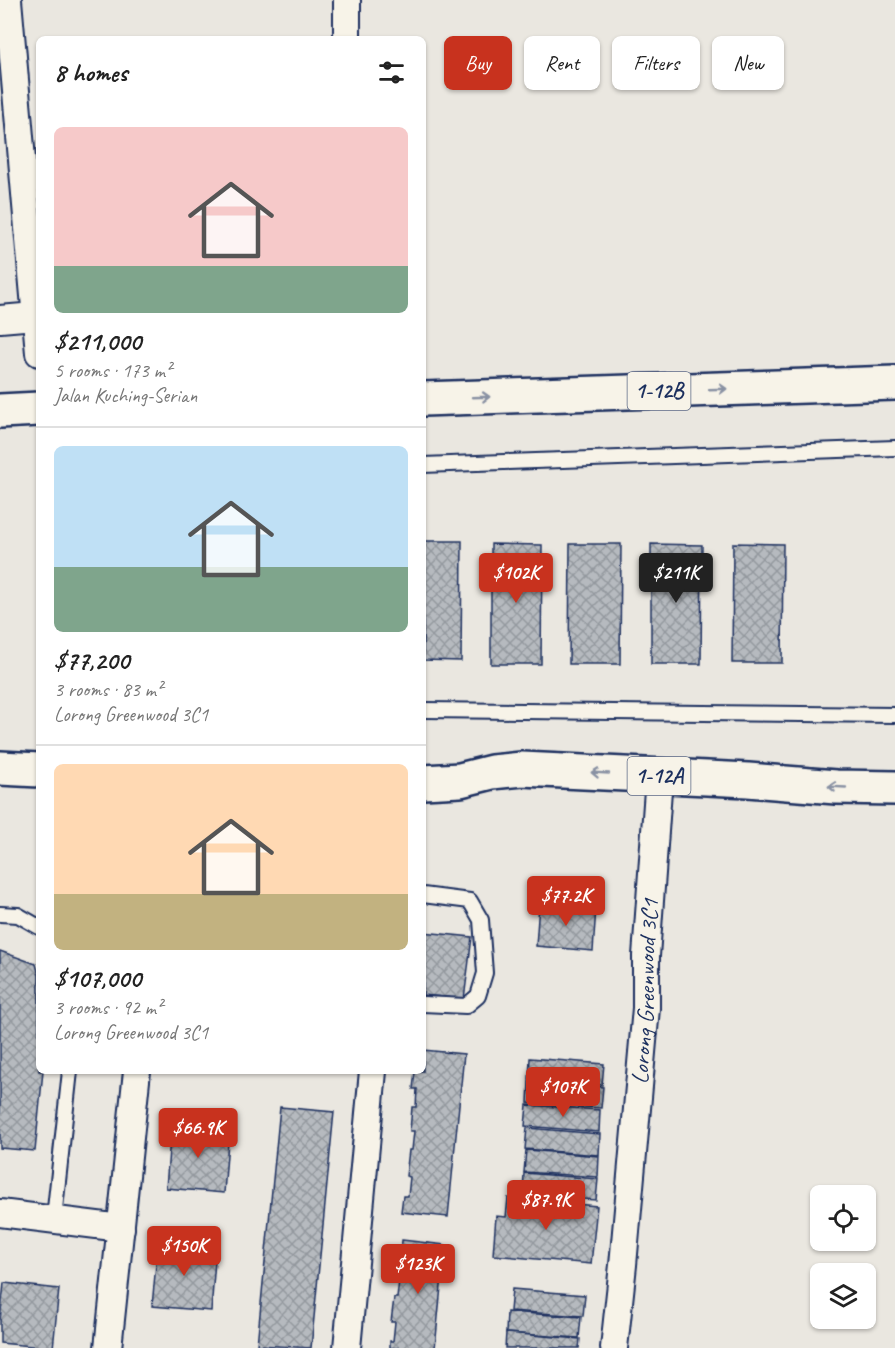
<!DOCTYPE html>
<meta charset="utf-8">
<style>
body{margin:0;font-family:Caveat,sans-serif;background:#f6f6f6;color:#222;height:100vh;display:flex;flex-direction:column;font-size:22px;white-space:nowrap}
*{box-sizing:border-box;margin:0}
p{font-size:20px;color:#767676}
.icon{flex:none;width:33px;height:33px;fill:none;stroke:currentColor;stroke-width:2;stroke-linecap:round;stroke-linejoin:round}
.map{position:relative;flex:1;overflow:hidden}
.sheet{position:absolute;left:36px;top:36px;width:390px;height:1038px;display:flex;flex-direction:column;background:#fff;border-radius:9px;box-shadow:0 2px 4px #0004}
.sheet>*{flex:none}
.guide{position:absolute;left:444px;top:36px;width:360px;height:54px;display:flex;gap:12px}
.controls{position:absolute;left:810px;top:1185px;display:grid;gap:12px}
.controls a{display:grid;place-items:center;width:66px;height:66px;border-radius:9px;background:#fff;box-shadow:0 2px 4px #0004;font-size:30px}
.price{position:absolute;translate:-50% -51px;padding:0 14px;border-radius:6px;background:#c8321e;color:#fff;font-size:20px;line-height:39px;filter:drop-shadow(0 2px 3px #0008)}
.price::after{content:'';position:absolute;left:50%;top:36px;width:18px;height:14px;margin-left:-9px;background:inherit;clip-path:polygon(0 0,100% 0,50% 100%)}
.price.current{background:#222;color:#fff}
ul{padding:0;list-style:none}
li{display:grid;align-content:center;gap:12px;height:318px;padding:0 18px}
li+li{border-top:2px solid #e0e0e0}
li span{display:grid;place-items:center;height:186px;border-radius:9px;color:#555}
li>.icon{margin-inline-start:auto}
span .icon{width:108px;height:108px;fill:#fffc;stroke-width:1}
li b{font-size:26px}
h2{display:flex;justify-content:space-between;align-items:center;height:72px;padding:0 18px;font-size:26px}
.tag{padding:0 21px;border-radius:9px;background:#fff;box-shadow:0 2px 4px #0004;font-size:21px;line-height:54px}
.tag.current{background:#c8321e;color:#fff}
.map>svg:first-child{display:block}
.building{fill:url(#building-cross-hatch);stroke:#1b2f5e;stroke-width:1.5}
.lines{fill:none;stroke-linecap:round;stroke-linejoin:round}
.lane-casing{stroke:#1b2f5e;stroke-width:18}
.street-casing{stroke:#1b2f5e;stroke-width:30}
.highway-casing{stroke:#1b2f5e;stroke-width:38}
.lane{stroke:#f7f3e8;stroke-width:14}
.street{stroke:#f7f3e8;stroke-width:26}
.highway{stroke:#f7f3e8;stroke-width:33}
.oneway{stroke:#8991a3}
.labels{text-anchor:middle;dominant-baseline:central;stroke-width:4.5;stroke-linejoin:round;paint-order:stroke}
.shield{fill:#f7f3e8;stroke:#5d6a87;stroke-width:1.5}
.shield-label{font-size:22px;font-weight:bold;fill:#1b2f5e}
.street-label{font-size:24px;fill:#1b2f5e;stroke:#f7f3e8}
</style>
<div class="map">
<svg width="895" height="1348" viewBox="0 0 895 1348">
<defs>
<pattern id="building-cross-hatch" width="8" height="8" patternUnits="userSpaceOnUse" patternTransform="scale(1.5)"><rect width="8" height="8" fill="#b6babf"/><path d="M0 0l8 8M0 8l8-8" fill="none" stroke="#93989e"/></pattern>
</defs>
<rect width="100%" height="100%" fill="#eae7e0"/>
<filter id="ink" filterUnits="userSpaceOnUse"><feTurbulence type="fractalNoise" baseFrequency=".0167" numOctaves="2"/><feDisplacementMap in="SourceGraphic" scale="12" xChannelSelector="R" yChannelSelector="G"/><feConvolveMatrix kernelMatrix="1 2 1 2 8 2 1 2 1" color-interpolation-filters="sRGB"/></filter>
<g filter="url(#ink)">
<g class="building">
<polygon points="423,541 462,541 461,661 423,660"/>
<polygon points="733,543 783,544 782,663 732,663"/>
<polygon points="491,544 542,545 541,664 491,664"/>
<polygon points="570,544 621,544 620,664 569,664"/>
<polygon points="651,544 702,545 701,664 651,664"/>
<polygon points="539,904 596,908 593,951 536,946"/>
<polygon points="423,932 472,937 464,999 423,995"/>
<polygon points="0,951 36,964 39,975 39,1071 43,1071 35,1151 0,1148"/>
<polygon points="423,1050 464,1054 448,1217 401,1212 403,1196 408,1196 410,1177 406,1176 409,1150 412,1150 414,1131 410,1131 412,1107 416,1107 417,1089 413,1089 415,1071 423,1071"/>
<polygon points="530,1058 604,1064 602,1085 529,1079"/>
<polygon points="529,1081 603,1087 601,1108 528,1103"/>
<polygon points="527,1105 600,1110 599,1132 525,1126"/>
<polygon points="280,1107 334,1112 311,1348 257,1345"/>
<polygon points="171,1125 229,1129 224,1193 166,1188"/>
<polygon points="527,1128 600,1134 599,1155 525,1149"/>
<polygon points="526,1150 599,1156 598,1177 524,1172"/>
<polygon points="524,1173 598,1179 596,1200 523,1195"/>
<polygon points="508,1198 597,1206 591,1264 493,1255 496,1216 506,1217"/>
<polygon points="402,1240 445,1245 435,1348 390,1348 390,1341 393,1341 395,1322 391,1322 394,1298 397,1298 399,1280 395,1280 397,1252 401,1252"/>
<polygon points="158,1243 216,1248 211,1311 152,1306"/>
<polygon points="4,1283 59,1289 53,1348 0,1343 0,1320"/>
<polygon points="512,1289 585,1295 583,1316 510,1311"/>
<polygon points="507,1312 581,1317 579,1338 506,1333"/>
<polygon points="506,1333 580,1339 579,1348 505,1348"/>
</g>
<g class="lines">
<g class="lane-casing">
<g id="lane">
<polyline points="423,465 895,448"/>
<polyline points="423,710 895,715"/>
<polyline points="423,895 470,901 481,920 485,973 478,996 466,1006 423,1004"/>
<polyline points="0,914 18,915 39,927"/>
<polyline points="54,1218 70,1071"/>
</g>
</g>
<g class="street-casing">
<g id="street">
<polyline points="8,0 39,353"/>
<polyline points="347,39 347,0"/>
<polyline points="0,319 35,316"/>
<polyline points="0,1213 121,1228"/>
<polyline points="108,1348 137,1071"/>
<polyline points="347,1348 373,1071"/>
<path id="s1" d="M614,1348l9,-83 23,-257v-52l13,-180"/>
</g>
</g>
<g class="highway-casing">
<g id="highway">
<polyline points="423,399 895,383"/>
<polyline points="0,411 39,409"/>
<polyline points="0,768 39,770"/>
<polyline points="423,782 460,780 492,772 522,769 748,780 836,787 895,788"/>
</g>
</g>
<use href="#lane" class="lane"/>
<use href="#street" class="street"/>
<use href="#highway" class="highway"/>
</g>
<defs><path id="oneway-shaft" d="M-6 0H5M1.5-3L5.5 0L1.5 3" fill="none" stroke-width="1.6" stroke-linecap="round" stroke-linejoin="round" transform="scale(1.5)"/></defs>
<g class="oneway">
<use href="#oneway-shaft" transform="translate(718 389) rotate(-2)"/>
<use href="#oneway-shaft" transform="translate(481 397) rotate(-2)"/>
<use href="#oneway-shaft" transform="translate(600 773) rotate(-177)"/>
<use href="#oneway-shaft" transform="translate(837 787) rotate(-177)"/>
</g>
</g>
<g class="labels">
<g class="shield">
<rect x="627.5" y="372" width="63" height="38" rx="4.5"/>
<rect x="627.5" y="757" width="63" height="38" rx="4.5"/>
</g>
<g class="shield-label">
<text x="659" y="391">1-12B</text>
<text x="659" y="776">1-12A</text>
</g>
<g class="street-label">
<text stroke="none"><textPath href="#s1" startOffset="358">Lorong Greenwood 3C1</textPath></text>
</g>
</g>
</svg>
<div class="controls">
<a><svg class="icon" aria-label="locate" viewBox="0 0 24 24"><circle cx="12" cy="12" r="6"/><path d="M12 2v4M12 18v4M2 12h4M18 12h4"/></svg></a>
<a><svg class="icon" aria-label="layers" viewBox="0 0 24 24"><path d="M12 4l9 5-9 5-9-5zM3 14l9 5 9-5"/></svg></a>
</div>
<b class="price" style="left:516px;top:604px">$102K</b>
<b class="price current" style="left:676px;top:604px">$211K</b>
<b class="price" style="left:566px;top:927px">$77.2K</b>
<b class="price" style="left:563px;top:1118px">$107K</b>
<b class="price" style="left:198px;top:1159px">$66.9K</b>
<b class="price" style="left:546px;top:1231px">$87.9K</b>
<b class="price" style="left:184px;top:1277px">$150K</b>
<b class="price" style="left:418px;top:1295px">$123K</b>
<div class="guide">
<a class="tag current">Buy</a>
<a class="tag">Rent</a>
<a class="tag">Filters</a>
<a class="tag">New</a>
</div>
<section class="sheet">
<h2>8 homes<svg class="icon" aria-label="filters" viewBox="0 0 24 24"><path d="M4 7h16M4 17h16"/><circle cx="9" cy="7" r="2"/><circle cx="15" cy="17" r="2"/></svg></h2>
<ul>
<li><span style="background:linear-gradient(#f6c9c9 75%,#7fa58c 0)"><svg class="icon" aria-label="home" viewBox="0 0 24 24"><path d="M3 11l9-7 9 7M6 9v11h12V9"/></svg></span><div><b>$211,000</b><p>5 rooms · 173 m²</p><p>Jalan Kuching-Serian</p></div></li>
<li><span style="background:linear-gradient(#bfe0f5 65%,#7fa58c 0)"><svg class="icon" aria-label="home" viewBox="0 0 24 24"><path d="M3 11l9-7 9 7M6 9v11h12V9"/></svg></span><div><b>$77,200</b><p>3 rooms · 83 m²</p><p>Lorong Greenwood 3C1</p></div></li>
<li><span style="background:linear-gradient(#ffd9b3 70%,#c2b280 0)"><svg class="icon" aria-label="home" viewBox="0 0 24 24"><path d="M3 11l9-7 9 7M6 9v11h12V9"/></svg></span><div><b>$107,000</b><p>3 rooms · 92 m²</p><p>Lorong Greenwood 3C1</p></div></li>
</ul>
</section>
</div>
